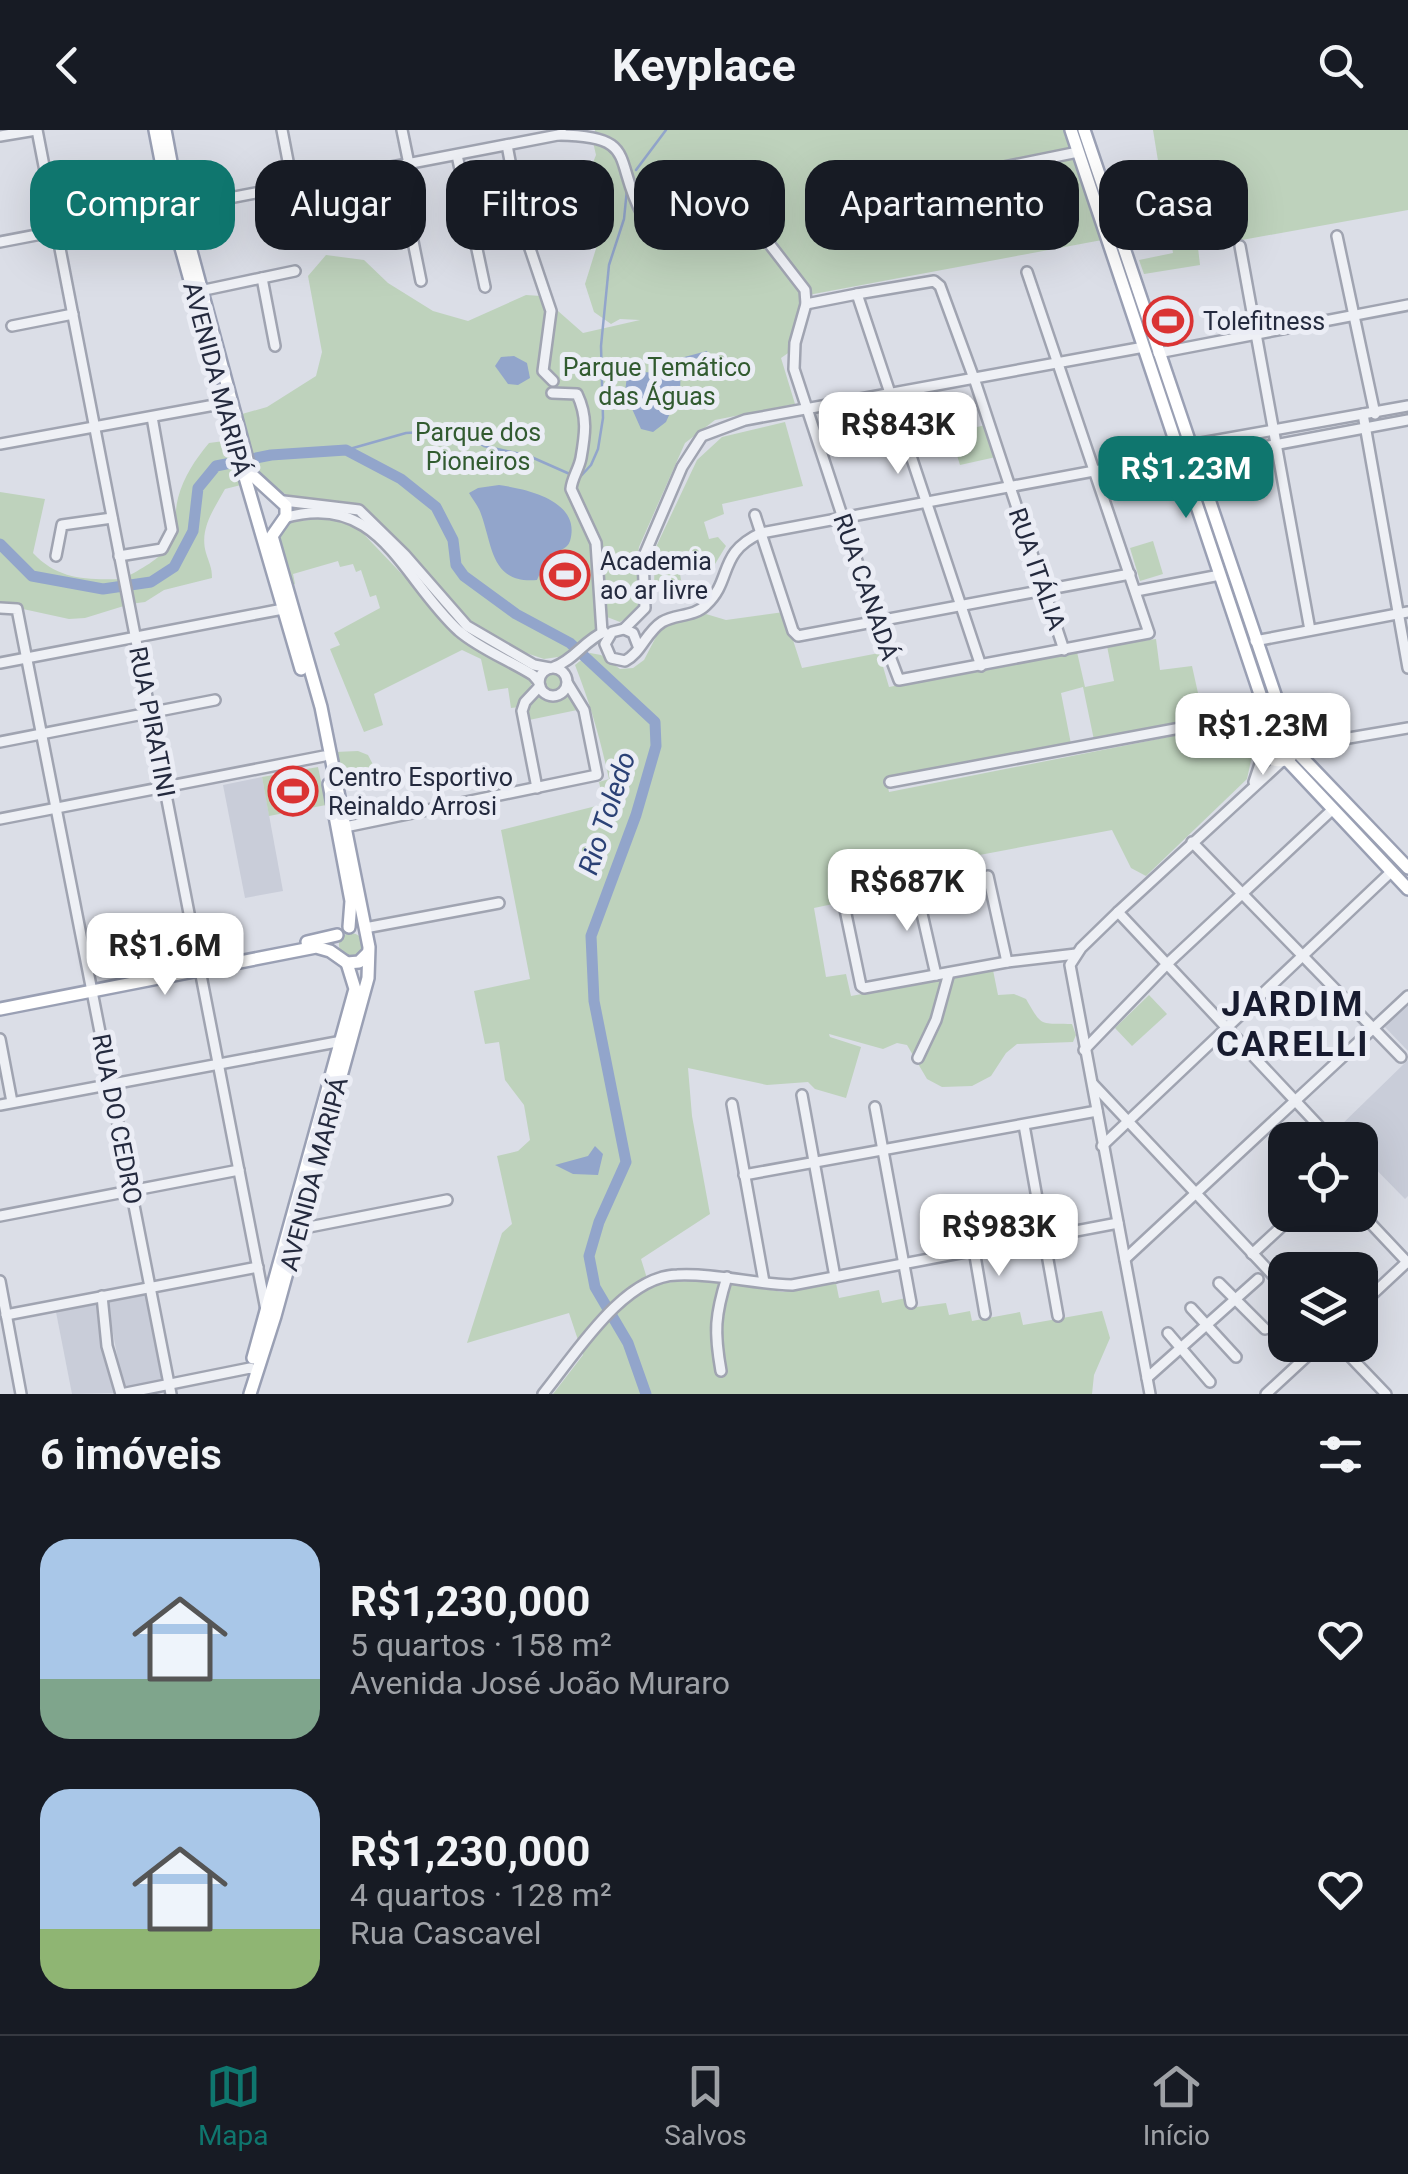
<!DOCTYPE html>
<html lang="pt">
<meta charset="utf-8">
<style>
body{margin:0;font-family:Roboto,sans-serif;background:#242831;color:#f1f3f6;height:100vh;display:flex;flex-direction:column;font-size:38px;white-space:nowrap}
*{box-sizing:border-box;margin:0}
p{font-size:32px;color:#9ea1a6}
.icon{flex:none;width:55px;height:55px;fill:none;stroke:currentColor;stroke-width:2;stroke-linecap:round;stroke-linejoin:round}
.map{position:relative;height:1264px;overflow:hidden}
.details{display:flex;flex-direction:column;background:#171b24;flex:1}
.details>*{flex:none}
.top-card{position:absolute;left:30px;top:30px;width:1350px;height:90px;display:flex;gap:20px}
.buttons{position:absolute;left:1268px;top:992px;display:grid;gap:20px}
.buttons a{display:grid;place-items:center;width:110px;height:110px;border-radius:20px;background:#171b24;box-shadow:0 10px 40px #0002;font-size:50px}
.price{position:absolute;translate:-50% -85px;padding:0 22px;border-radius:20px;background:#fff;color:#222;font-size:32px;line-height:65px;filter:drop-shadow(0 2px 5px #0008)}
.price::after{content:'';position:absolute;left:50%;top:60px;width:30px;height:22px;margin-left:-15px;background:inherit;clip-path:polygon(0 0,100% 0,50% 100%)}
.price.active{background:#0f766e;color:#fff}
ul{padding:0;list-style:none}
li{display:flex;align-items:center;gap:30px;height:250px;padding:0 40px}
li span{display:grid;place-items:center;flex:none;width:280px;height:200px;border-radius:30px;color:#555}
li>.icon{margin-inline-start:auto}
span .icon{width:120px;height:120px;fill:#fffc;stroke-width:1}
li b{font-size:42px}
h2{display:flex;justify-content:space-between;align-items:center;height:120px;padding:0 40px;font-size:42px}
.chip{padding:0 35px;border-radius:30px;background:#171b24;box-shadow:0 10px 40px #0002;font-size:35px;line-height:90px}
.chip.active{background:#0f766e;color:#fff}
header{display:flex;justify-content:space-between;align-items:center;height:130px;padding:0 40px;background:#171b24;font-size:45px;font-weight:700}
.tabs{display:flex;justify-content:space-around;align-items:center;height:140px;border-top:2px solid #363941;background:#171b24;font-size:28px;color:#9ea1a6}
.tabs a{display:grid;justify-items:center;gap:5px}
.tabs .active{color:#0f766e}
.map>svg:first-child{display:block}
.built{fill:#c9cdd9}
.green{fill:#bed2bc}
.water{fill:#92a5cb}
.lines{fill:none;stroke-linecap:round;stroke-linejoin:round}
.stream{stroke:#92a5cb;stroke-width:2.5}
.river{stroke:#92a5cb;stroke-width:11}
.minor-casing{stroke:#a0a4b1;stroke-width:14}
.major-casing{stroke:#9aa0b4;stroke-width:16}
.minor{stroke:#eef0f5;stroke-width:9}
.major{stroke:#fff;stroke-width:11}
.labels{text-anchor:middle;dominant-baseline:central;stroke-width:10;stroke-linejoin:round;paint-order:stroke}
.poi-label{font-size:25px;fill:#242a3e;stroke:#ebedf5;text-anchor:start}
.park-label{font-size:25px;fill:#325b30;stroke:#ebedf5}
.street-label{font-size:25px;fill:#242a3e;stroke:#ebedf5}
.water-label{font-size:28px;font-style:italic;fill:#2b4176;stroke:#ebedf5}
.district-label{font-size:35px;font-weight:bold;letter-spacing:2.5px;fill:#171b2f;stroke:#ebedf5}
</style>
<header><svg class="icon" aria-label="back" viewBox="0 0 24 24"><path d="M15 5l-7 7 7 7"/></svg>Keyplace<svg class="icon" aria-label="search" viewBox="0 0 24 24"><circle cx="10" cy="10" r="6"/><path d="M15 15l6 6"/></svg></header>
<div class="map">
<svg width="1408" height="1264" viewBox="0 0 1408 1264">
<rect width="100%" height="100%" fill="#dbdee7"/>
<g class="built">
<polygon points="262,647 283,761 245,768 223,655"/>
<polygon points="1408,870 1408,921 1383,895"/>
<polygon points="1408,930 1408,1066 1405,1069 1360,1023 1360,1010 1348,1010 1337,999"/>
<polygon points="149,1164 166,1253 124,1261 107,1172"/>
<polygon points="97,1174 114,1263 72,1264 56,1182"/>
</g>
<g class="green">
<polygon points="595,0 1065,0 1073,26 1078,26 1102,110 803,166 791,221 781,228 795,274 715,290 685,313 639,417 636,437 640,469 637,481 620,492 607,487 598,491 598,498 565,526 544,529 526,523 472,494 364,379 292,368 251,344 235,286 267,277 316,246 322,222 308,146 326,125 364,130 388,153 433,181 468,191 526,165 541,166 583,203 640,190 620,189 611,194 594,182 585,154 599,109 596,88 599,72 588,45 596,25 593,12"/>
<polygon points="1153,0 1408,0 1408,80 1198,118 1200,135 1144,144 1139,130 1173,123"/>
<polygon points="785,292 803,356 722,374 724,384 704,392 709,409 718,407 726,416 715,434 680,444 681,450 654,456 655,419 697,330 722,307"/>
<polygon points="986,295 996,327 960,335 950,303"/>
<path d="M232,310l13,44 -20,5c-11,20 -26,40 -19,64 3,10 6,14 6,25l-48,12 -19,12 -15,2 -5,-26c15,-9 35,-18 44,-34 8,-14 5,-31 9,-46 6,-22 17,-38 31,-55z"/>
<path d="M0,362l45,7 -12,54c25,27 55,27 89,26l5,26 -42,13 -16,1 -69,-15z"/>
<polygon points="328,388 355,395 460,505 530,548 532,553 519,577 511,578 508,558 488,561 481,529 462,520 374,564 383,595 364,602 330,519 340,515 334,503 380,478 376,465 370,467 361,440 356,442 353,434 340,437 338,431 293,444 295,454 291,456 279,416 279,405 291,392"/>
<polygon points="1153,411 1163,444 1140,451 1130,418"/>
<path d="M784,482l18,56 77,-15 10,34 188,-35 8,35 29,-6 -7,-35 49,-7 4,31 32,-4 12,54 -110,20 -11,-53 -22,6 10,51 -185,35 3,13 371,-73 -13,60 -101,97 -15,-8 -19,-38 -281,53 2,21 -19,4 12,69 20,-3 5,22 142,-26 5,25 16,-1 12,5c17,29 13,24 46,25l4,11 -3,7 -56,2 -11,9 -15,23 -19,10 -30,1 -15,-8 -20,-34 -10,-2 -14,6 -54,-15 1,3 31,10 -15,51 -31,-9 -7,-7 -41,3 -79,-17 4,48 18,98 -69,45 9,29 10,-5 44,-3 79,12 53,-9 3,15 40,-8 3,13 24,-5 3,10 37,-5 3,12 21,-4 2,10 48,-9 3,13 79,-14 8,27 -16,37 -2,19h-539l30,-39 -14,-42 -102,30 35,-110 10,-9 -15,-68 21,-5 12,-11 -6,-35 -19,-25 -6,-38 -14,2 -11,-53 56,-12 -29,-149 103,-26 -5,-22 10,-3c-9,-41 -19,-76 -34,-114l15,-12 11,2 19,14 13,-1 11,-8 14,-27 13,-10 35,-9 20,6z"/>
<circle cx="555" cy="551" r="12"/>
<polygon points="571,560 582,579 529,590 528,575 535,567 559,568"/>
<polygon points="358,621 368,625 382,652 342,660 335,622"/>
<polygon points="318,637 326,675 269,686 262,647"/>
<circle cx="351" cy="815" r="12"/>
<polygon points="1149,865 1167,884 1132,916 1115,898"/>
</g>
<g class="water">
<polygon points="707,221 708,225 681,233 680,261 666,292 653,302 641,299 625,263 627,245 638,242 675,243 670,235 673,230"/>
<polygon points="514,226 527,233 530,248 518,255 508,254 495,236 501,227"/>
<path d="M499,355c26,4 83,15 71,56 -3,9 -12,9 -19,13 -10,6 -9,17 -14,26 -46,4 -44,-33 -56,-66 -2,-7 -8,-14 -12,-21l9,-5z"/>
<polygon points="595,1016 603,1024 598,1045 573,1044 555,1035 588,1026"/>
</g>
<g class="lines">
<g class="stream">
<polyline points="636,40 666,0"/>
<polyline points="346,320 406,303 457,300 484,316 529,326 572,345"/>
<polyline points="580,347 591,335 598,319 603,288 601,216 609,135 624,89 627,59"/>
</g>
<polyline class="river" points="0,414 32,446 103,459 151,452 174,437 193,401 198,358 216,336 271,325 346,320 401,349 436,377 453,410 456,435 464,446 516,484 570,513 655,592 656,616 636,685 591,806 594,871 626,1032 599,1092 589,1126 595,1157 628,1213 646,1264"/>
<g class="minor-casing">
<g id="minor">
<polyline points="37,0 266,1180"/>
<polyline points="282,0 293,57"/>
<polyline points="402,0 409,34"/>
<path d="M559,5c80,1 54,25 83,79l26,10 63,-6 19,5 11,10 44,57 1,14 -11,39 -1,26 83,253 22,58 250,-47 -122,-361"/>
<polyline points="0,6 36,0"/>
<polyline points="507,15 522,95 551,181 543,241 553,251"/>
<polyline points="457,25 485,157"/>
<polyline points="398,37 421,151"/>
<polyline points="861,66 1078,22"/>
<polyline points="1337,106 1375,284"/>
<polyline points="0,112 563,4"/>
<polyline points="1240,116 1310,500"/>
<polyline points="262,148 275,216"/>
<polyline points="200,161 295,141"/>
<polyline points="857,164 934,151 940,156 976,254 1064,520"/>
<polyline points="806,174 857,164 981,536"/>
<polyline points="12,196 73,184"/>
<polyline points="1158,223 1408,175"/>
<path d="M552,263l25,1c11,23 8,41 4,64 -2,11 -9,20 -10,31l25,54 6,89"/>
<polyline points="1363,284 1408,538"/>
<polyline points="0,314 231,272"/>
<polyline points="1190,315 1408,276"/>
<polyline points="1194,330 1408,290"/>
<polyline points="284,371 359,380 405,425 467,496 534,535 550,538"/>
<polyline points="755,385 793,501 798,506 1130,444"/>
<path d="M284,388c96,-28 117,60 175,113 21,18 50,29 74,44l6,7"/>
<polyline points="56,426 62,395 112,388"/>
<polyline points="119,426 162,419 172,400 152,287"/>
<polyline points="1136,461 1220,445"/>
<polyline points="0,478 17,479 171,1264"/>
<polyline points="624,499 645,478 643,428 682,337 702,306 745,290 1144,217"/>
<polyline points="1255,511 1408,482"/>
<path d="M638,516l-5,-13 -9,-4 -12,3 -7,12 6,14 14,3c16,-8 21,-29 37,-39 13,-8 32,-5 44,-17 27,-25 11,-52 55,-72l419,-78"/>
<polyline points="0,533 283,479"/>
<path d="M554,537c20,-7 30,-26 50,-35"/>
<circle cx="553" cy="552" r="14"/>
<polyline points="0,612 215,570"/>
<polyline points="1296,617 1408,598"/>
<polyline points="890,652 1266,582"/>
<polyline points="1254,652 1265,619"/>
<polyline points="537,658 522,581 525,572 540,556"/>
<polyline points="0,689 324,626"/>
<polyline points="345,697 597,645 584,580 568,554"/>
<polyline points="1192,712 1401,927"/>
<polyline points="988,746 1007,832"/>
<polyline points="915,753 936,845"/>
<polyline points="842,765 861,856 864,858 1007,832 1076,824"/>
<polyline points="1118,782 1332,1010"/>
<polyline points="365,798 499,773"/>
<polyline points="0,909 12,972"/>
<polyline points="1084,920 1167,834 1333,679"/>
<polyline points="918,928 936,890 949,843"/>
<polyline points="1093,954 1285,1158"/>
<polyline points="802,965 835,1147"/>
<polyline points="732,974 764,1152"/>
<polyline points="0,975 342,911"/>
<polyline points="875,977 911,1173"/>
<polyline points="1024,995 1058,1186"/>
<polyline points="1102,1016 1391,742"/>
<polyline points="744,1045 1097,981"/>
<polyline points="1360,1082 1408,1133"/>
<polyline points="0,1086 239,1040"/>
<polyline points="299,1099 447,1070"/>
<polyline points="974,1120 985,1184"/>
<polyline points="1252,1124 1294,1085"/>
<polyline points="1125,1129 1408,866"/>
<polyline points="0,1151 21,1264"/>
<polyline points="1219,1153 1265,1199"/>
<polyline points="102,1166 107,1216 121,1264"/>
<polyline points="1360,1176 1407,1132"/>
<polyline points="1191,1178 1236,1227"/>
<polyline points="6,1185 258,1137"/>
<polyline points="1168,1203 1210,1252"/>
<polyline points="1339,1215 1386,1264"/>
<path d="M721,1241c-7,-39 -6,-56 6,-94"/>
<polyline points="1147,1248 1258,1149"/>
<polyline points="121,1264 250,1238 257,1241"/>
<path d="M543,1264c32,-39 80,-118 134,-119 39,-2 76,9 115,10l326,-62"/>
<polyline points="1150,1264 1070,835 1081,818 1118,782 1281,632"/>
<polyline points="1266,1264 1319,1215"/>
</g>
</g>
<g class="major-casing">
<g id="major">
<polyline points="155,0 171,82 217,247"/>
<polyline points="165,0 180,80 251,344 286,376 286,386 272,406 321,577 369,817 368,848 275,1186 250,1264"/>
<polyline points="1071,0 1266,582 1266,609"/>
<path d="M1084,0l204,603c15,14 3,34 -17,26l-6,-10 1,-10 11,-8 11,2"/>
<polyline points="242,337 301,539"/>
<polyline points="1295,620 1408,738"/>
<polyline points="1287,630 1408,759"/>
<polyline points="329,654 351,771 349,797"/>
<polyline points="307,812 337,805"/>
<polyline points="0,879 316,817 330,821 347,833 359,832 368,823"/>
<polyline points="253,1228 355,859 347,833"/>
</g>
</g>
<use href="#minor" class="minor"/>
<use href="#major" class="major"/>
</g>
<defs>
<g id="stadium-ring" transform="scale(2.5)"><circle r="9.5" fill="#ebedf5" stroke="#da3333" stroke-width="1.5"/><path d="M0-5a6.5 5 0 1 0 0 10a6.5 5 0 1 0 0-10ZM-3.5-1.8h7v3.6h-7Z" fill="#da3333"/></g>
</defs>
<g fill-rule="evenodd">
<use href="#stadium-ring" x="1168" y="191"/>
<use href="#stadium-ring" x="565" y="445"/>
<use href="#stadium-ring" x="293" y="661"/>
</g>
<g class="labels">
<g class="poi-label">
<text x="1203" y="191">Tolefitness</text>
<text x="600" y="431">Academia<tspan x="600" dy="29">ao ar livre</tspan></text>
<text x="328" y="647">Centro Esportivo<tspan x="328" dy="29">Reinaldo Arrosi</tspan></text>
</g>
<g class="park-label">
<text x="657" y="237">Parque Temático<tspan x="657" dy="29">das Águas</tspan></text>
<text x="478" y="302">Parque dos<tspan x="478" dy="29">Pioneiros</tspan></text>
</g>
<g class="street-label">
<text transform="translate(217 249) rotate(75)">AVENIDA MARIPÁ</text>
<text transform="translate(1037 439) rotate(71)">RUA ITÁLIA</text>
<text transform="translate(866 457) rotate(71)">RUA CANADÁ</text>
<text transform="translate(152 592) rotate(79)">RUA PIRATINI</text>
<text transform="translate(117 989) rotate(79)">RUA DO CEDRO</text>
<text transform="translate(314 1044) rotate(-75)">AVENIDA MARIPÁ</text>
</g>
<g class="water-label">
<text transform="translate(607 683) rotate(-72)">Rio Toledo</text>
</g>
<g class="district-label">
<text x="1293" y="874">JARDIM<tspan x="1293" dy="40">CARELLI</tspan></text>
</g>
</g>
</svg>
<div class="buttons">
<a><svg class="icon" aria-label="locate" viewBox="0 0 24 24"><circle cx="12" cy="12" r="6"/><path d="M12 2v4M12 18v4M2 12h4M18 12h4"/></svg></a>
<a><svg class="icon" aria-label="layers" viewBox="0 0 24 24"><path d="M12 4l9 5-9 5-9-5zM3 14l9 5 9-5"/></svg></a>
</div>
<b class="price" style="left:898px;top:347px">R$843K</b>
<b class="price active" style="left:1186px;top:391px">R$1.23M</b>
<b class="price" style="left:1263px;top:648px">R$1.23M</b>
<b class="price" style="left:907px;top:804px">R$687K</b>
<b class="price" style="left:165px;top:868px">R$1.6M</b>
<b class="price" style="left:999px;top:1149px">R$983K</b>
<div class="top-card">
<a class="chip active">Comprar</a>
<a class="chip">Alugar</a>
<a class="chip">Filtros</a>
<a class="chip">Novo</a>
<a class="chip">Apartamento</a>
<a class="chip">Casa</a>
</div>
</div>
<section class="details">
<h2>6 imóveis<svg class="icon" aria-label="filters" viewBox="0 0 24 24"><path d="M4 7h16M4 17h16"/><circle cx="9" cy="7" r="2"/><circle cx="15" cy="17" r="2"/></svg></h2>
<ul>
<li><span style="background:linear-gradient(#a9c7e8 70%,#7fa58c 0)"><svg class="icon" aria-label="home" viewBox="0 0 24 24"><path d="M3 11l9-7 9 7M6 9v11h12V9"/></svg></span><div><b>R$1,230,000</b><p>5 quartos · 158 m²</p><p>Avenida José João Muraro</p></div><svg class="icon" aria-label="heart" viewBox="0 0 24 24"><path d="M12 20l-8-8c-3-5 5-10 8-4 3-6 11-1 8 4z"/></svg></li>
<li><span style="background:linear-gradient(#a9c7e8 70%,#8fb573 0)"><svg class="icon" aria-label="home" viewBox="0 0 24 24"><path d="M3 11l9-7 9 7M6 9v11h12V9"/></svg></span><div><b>R$1,230,000</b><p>4 quartos · 128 m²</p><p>Rua Cascavel</p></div><svg class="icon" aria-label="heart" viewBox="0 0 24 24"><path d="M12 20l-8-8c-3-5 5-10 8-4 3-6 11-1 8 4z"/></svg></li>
</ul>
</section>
<nav class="tabs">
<a class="active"><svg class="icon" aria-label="map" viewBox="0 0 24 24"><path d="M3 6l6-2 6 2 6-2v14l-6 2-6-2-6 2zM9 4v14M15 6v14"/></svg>Mapa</a>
<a><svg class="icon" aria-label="saved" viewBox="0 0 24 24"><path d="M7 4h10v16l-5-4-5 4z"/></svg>Salvos</a>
<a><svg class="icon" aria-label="home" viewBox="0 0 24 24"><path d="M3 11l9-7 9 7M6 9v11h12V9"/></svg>Início</a>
</nav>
